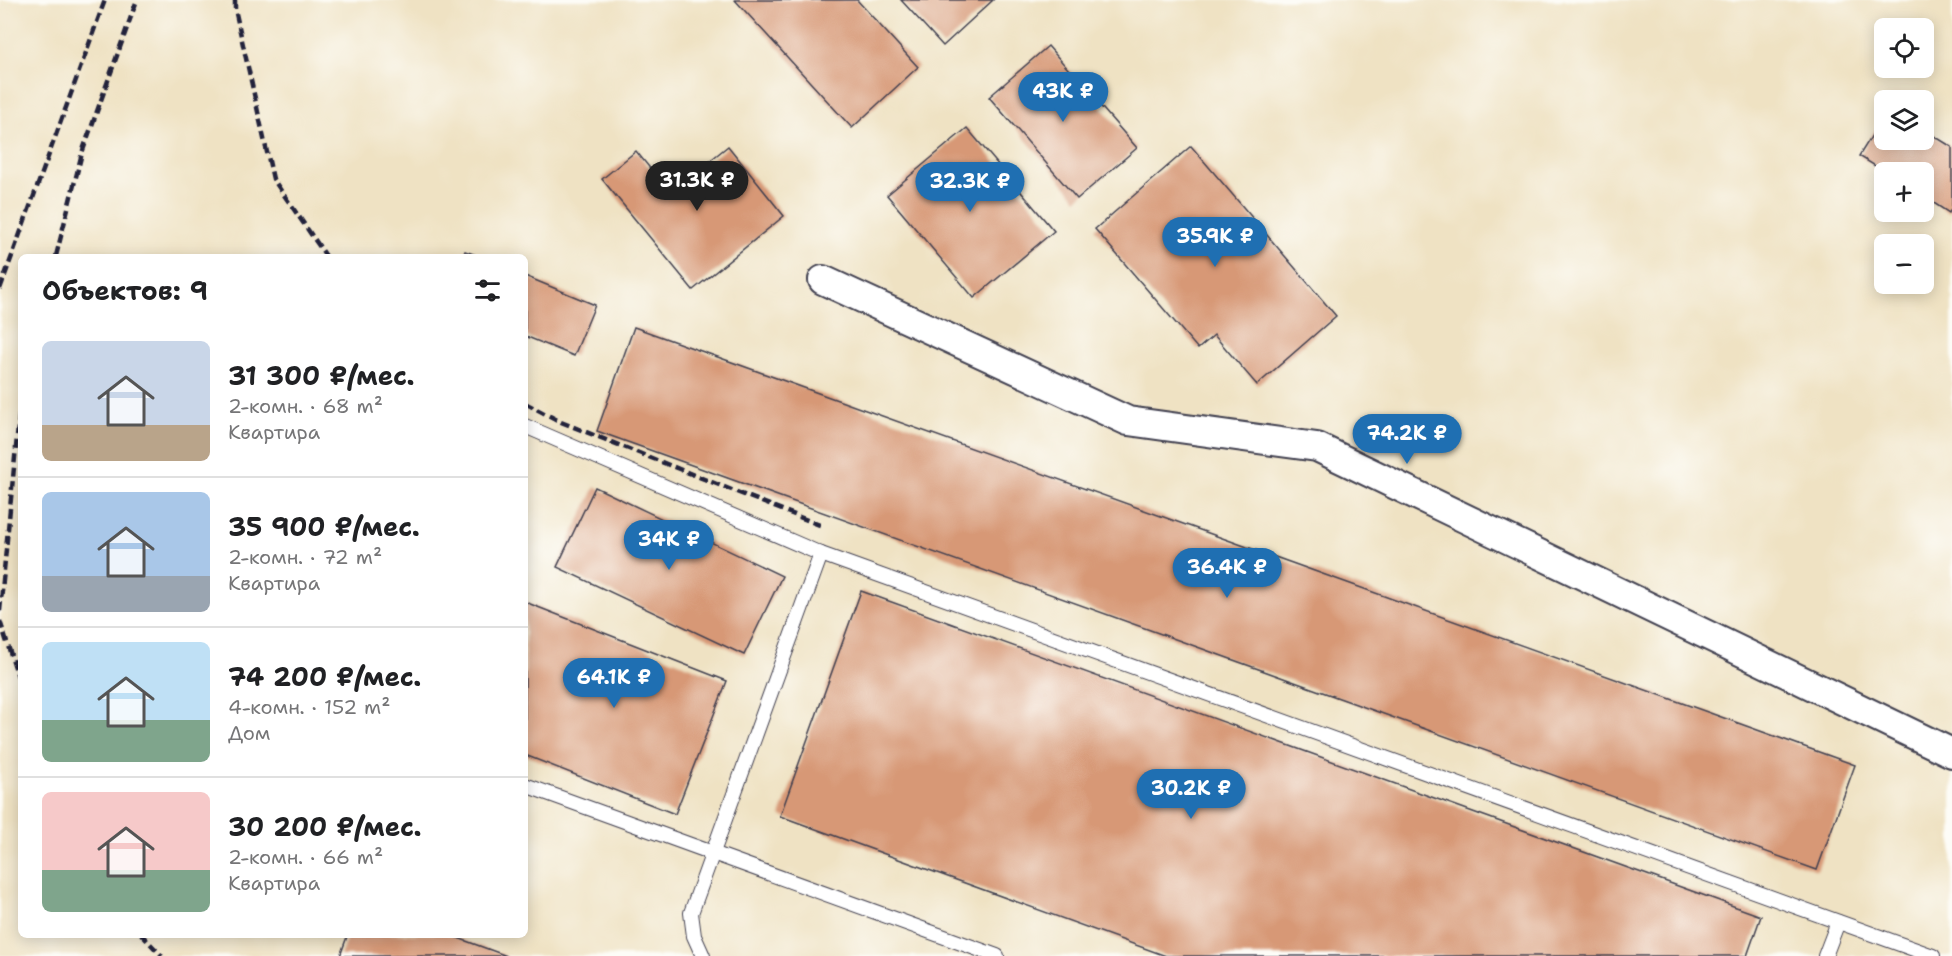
<!DOCTYPE html>
<html lang="ru">
<meta charset="utf-8">
<style>
body{margin:0;font-family:"Shantell Sans",sans-serif;background:#f2f2f2;color:#202124;height:100vh;display:flex;flex-direction:column;font-size:22px;white-space:nowrap}
*{box-sizing:border-box;margin:0}
p{font-size:20px;color:#757577}
.icon{flex:none;width:33px;height:33px;fill:none;stroke:currentColor;stroke-width:2;stroke-linecap:round;stroke-linejoin:round}
.map{position:relative;flex:1;overflow:hidden}
.panel{position:absolute;left:18px;top:254px;width:510px;height:684px;display:flex;flex-direction:column;background:#fff;border-radius:9px;box-shadow:0 3px 15px #0003}
.panel>*{flex:none}
.buttons{position:absolute;left:1874px;top:18px;display:grid;gap:12px}
.buttons a{display:grid;place-items:center;width:60px;height:60px;border-radius:9px;background:#fff;box-shadow:0 3px 15px #0003;font-size:30px}
.price{position:absolute;translate:-50% -51px;padding:0 14px;border-radius:21px;background:#1f6fb2;color:#fff;font-size:20px;line-height:39px;filter:drop-shadow(0 2px 3px #0008)}
.price::after{content:'';position:absolute;left:50%;top:36px;width:18px;height:14px;margin-left:-9px;background:inherit;clip-path:polygon(0 0,100% 0,50% 100%)}
.price.selected{background:#222;color:#fff}
ul{padding:0;list-style:none}
li{display:flex;align-items:center;gap:18px;height:150px;padding:0 24px}
li+li{border-top:2px solid #e0e0e0}
li span{display:grid;place-items:center;flex:none;width:168px;height:120px;border-radius:9px;color:#555}
li>.icon{margin-inline-start:auto}
span .icon{width:72px;height:72px;fill:#fffc;stroke-width:1}
li b{font-size:26px}
h2{display:flex;justify-content:space-between;align-items:center;height:72px;padding:0 24px;font-size:26px}
.map>svg:first-child{display:block}
.building{fill:#d79876}
.lines{fill:none;stroke-linecap:round;stroke-linejoin:round}
.lane-casing{stroke:#413f4f;stroke-width:16}
.street-casing{stroke:#413f4f;stroke-width:32}
.lane{stroke:#fff;stroke-width:14}
.street{stroke:#fff;stroke-width:28}
.rail{stroke:#22223b;stroke-width:4.5;stroke-dasharray:9 4.5;stroke-linecap:butt}
</style>
<div class="map">
<svg width="1952" height="956" viewBox="0 0 1952 956">
<rect width="100%" height="100%" fill="#fdfcf7"/>
<filter id="ink" filterUnits="userSpaceOnUse"><feTurbulence type="fractalNoise" baseFrequency=".0167" numOctaves="2"/><feDisplacementMap in="SourceGraphic" scale="12" xChannelSelector="R" yChannelSelector="G"/><feConvolveMatrix kernelMatrix="1 2 1 2 8 2 1 2 1" color-interpolation-filters="sRGB"/></filter>
<filter id="wash" filterUnits="userSpaceOnUse"><feTurbulence type="fractalNoise" baseFrequency=".008" numOctaves="4" result="noise"/><feDisplacementMap in="SourceGraphic" scale="24" xChannelSelector="R" yChannelSelector="G"/><feGaussianBlur stdDeviation="1.35" result="paint"/><feColorMatrix in="noise" values="0 0 0 0 0 0 0 0 0 0 0 0 0 0 0 0 0 1.4 0 .05"/><feComposite in="paint" operator="in"/></filter>
<g filter="url(#wash)">
<rect width="100%" height="100%" fill="#efe2c3"/>
<g id="blocks">
<g class="building">
<polygon points="735,0 857,0 918,67 852,128"/>
<polygon points="901,0 993,0 943,46"/>
<polygon points="1048,46 1137,148 1077,199 989,97"/>
<polygon points="1884,116 1884,140 1923,140 1923,129 1952,147 1952,208 1949,213 1923,196 1923,172 1885,172 1859,156"/>
<polygon points="967,128 1054,231 974,298 887,195"/>
<polygon points="728,146 784,216 693,290 602,179 636,151 670,193"/>
<polygon points="1191,146 1336,316 1257,385 1214,335 1198,349 1095,229"/>
<polygon points="465,251 479,256 463,256"/>
<polygon points="525,276 595,305 574,356 525,336"/>
<polygon points="634,327 1855,765 1817,870 597,431"/>
<polygon points="595,487 782,576 744,655 557,567"/>
<polygon points="861,591 1761,916 1747,956 1166,956 780,816"/>
<polygon points="525,602 727,681 675,814 525,755"/>
<polygon points="348,934 447,934 507,956 340,956"/>
</g>
</g>
</g>
<g filter="url(#ink)">
<use href="#blocks" fill-opacity="0" stroke="#413f4f" stroke-width="1.5"/>
<g class="lines">
<g class="lane-casing">
<g id="lane">
<polyline points="525,426 821,554 1933,956"/>
<polyline points="525,785 997,956"/>
<polyline points="703,956 694,936 691,913 821,554"/>
<polyline points="1825,956 1838,922"/>
</g>
</g>
<g class="street-casing">
<polyline id="street" points="823,280 1128,421 1317,447 1952,753"/>
</g>
<use href="#lane" class="lane"/>
<use href="#street" class="street"/>
<g class="rail">
<polyline points="235,0 235,9 273,179 326,256"/>
<polyline points="56,256 82,153 137,0"/>
<polyline points="0,289 105,0"/>
<polyline points="525,403 561,422 822,526"/>
<polyline points="0,611 21,396"/>
<polyline points="0,621 21,686"/>
<polyline points="141,934 162,956"/>
</g>
</g>
</g>
</svg>
<div class="buttons">
<a><svg class="icon" aria-label="locate" viewBox="0 0 24 24"><circle cx="12" cy="12" r="6"/><path d="M12 2v4M12 18v4M2 12h4M18 12h4"/></svg></a>
<a><svg class="icon" aria-label="layers" viewBox="0 0 24 24"><path d="M12 4l9 5-9 5-9-5zM3 14l9 5 9-5"/></svg></a>
<a>+</a>
<a>−</a>
</div>
<b class="price" style="left:1063px;top:123px">43K ₽</b>
<b class="price selected" style="left:697px;top:212px">31.3K ₽</b>
<b class="price" style="left:970px;top:213px">32.3K ₽</b>
<b class="price" style="left:1215px;top:268px">35.9K ₽</b>
<b class="price" style="left:1407px;top:465px">74.2K ₽</b>
<b class="price" style="left:669px;top:571px">34K ₽</b>
<b class="price" style="left:1227px;top:599px">36.4K ₽</b>
<b class="price" style="left:614px;top:709px">64.1K ₽</b>
<b class="price" style="left:1191px;top:820px">30.2K ₽</b>
<section class="panel">
<h2>Объектов: 9<svg class="icon" aria-label="filters" viewBox="0 0 24 24"><path d="M4 7h16M4 17h16"/><circle cx="9" cy="7" r="2"/><circle cx="15" cy="17" r="2"/></svg></h2>
<ul>
<li><span style="background:linear-gradient(#c9d6e8 70%,#b9a48a 0)"><svg class="icon" aria-label="home" viewBox="0 0 24 24"><path d="M3 11l9-7 9 7M6 9v11h12V9"/></svg></span><div><b>31 300 ₽/мес.</b><p>2-комн. · 68 m²</p><p>Квартира</p></div></li>
<li><span style="background:linear-gradient(#a9c7e8 70%,#9aa5b1 0)"><svg class="icon" aria-label="home" viewBox="0 0 24 24"><path d="M3 11l9-7 9 7M6 9v11h12V9"/></svg></span><div><b>35 900 ₽/мес.</b><p>2-комн. · 72 m²</p><p>Квартира</p></div></li>
<li><span style="background:linear-gradient(#bfe0f5 65%,#7fa58c 0)"><svg class="icon" aria-label="home" viewBox="0 0 24 24"><path d="M3 11l9-7 9 7M6 9v11h12V9"/></svg></span><div><b>74 200 ₽/мес.</b><p>4-комн. · 152 m²</p><p>Дом</p></div></li>
<li><span style="background:linear-gradient(#f6c9c9 65%,#7fa58c 0)"><svg class="icon" aria-label="home" viewBox="0 0 24 24"><path d="M3 11l9-7 9 7M6 9v11h12V9"/></svg></span><div><b>30 200 ₽/мес.</b><p>2-комн. · 66 m²</p><p>Квартира</p></div></li>
</ul>
</section>
</div>
